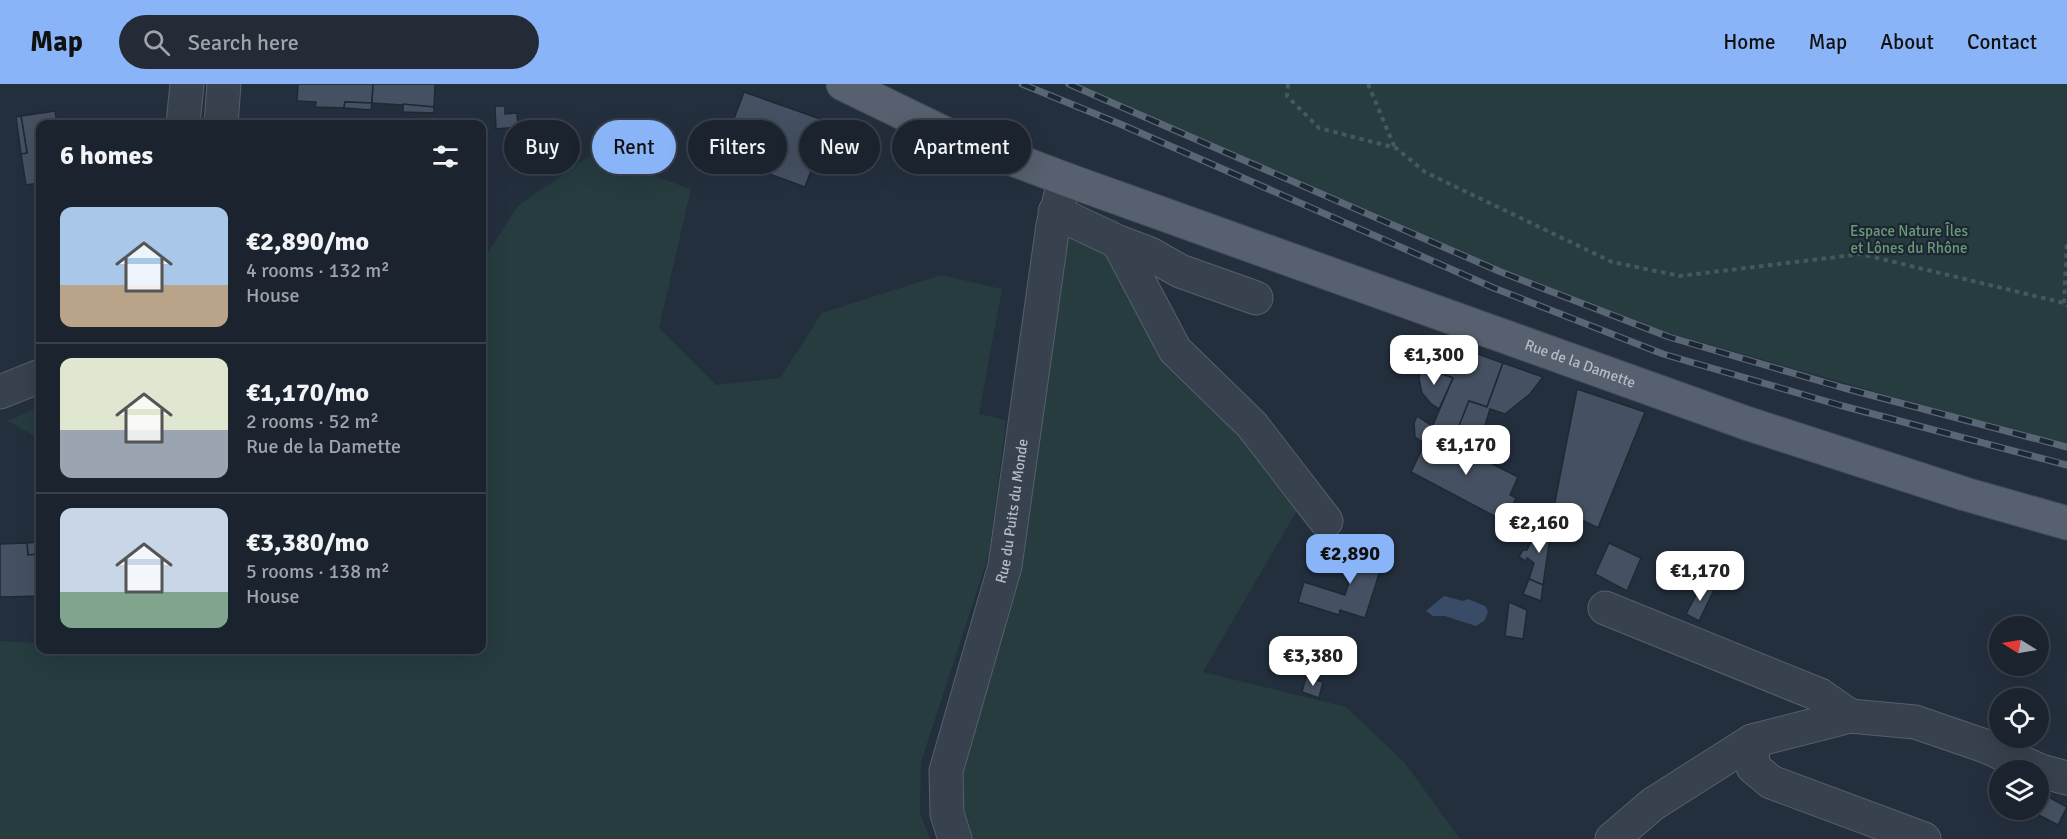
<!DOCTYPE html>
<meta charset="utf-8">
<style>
body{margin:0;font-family:Signika,sans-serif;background:#242b36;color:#f1f3f6;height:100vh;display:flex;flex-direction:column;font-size:22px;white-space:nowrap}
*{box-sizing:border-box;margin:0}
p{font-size:20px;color:#a0a4aa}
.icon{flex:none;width:33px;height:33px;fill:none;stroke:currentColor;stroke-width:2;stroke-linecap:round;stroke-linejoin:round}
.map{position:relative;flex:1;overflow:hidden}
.panel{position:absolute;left:36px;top:36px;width:450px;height:534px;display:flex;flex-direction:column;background:#1b232e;border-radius:12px;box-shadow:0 6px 24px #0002,0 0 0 2px #39404a}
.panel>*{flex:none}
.banner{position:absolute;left:504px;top:36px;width:570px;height:54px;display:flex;gap:12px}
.needle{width:39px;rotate:281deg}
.fabs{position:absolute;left:1989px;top:532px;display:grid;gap:12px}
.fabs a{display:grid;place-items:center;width:60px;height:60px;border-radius:50%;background:#1b232e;box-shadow:0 6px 24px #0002,0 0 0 2px #39404a;font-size:30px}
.price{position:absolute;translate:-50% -51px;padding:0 14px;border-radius:12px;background:#fff;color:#222;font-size:20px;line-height:39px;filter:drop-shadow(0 2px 3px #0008)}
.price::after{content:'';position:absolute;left:50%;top:36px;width:18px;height:14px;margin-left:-9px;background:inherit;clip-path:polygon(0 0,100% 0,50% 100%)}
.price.active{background:#8ab4f8;color:#111}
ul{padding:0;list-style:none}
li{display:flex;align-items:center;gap:18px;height:150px;padding:0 24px}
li+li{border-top:2px solid #39404a}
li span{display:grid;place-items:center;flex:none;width:168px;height:120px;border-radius:12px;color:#555}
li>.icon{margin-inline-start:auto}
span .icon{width:72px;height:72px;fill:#fffc;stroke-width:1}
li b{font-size:26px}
h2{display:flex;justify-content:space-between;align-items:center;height:72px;padding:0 24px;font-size:26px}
.tag{padding:0 21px;border-radius:27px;background:#1b232e;box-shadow:0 6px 24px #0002,0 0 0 2px #39404a;font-size:21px;line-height:54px}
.tag.active{background:#8ab4f8;color:#111}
header{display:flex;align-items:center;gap:36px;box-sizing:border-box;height:84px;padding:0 30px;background:#8ab4f8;color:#111}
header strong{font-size:28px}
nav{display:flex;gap:33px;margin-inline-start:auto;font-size:21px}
.search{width:420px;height:54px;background:#242b36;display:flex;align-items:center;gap:15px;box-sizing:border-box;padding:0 21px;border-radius:33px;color:#a0a4aa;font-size:22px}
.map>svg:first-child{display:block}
.green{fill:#263c3f}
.water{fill:#394c67}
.building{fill:#455162;stroke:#1f2835;stroke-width:1.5}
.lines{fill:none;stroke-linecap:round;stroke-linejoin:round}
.minor-casing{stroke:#565f6c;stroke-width:35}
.major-casing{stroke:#414a57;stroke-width:35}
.path{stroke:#44595c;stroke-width:4;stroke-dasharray:4.5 4.5;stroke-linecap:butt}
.minor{stroke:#38414e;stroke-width:33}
.major{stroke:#56606e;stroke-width:33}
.rail-casing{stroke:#5a6575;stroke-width:7}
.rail{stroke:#1d2633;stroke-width:4.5;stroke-dasharray:14;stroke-linecap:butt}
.labels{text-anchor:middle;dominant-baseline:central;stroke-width:4.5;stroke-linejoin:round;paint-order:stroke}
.park-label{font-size:15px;fill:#6b9a76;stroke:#1d2633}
.street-label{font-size:15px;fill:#b4bcc9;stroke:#1d2633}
</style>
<header>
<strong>Map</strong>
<div class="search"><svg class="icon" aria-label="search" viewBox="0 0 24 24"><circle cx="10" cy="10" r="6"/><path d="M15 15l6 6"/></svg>Search here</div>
<nav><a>Home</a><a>Map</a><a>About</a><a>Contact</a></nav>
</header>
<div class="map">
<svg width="2067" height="755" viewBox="0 0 2067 755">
<rect width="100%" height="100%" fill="#242f3e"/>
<g class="green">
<polygon points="1065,0 2067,0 2067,362 1602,230"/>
<polygon points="592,70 691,105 659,244 716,301 780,294 822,229 941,191 1002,205 979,330 1006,336 989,470 921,678 920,729 930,755 0,755 0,557 40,559 40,566 482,566 482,177 518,122"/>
<polygon points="1063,117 1119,137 1118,171 1303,416 1203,588 1346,623 1405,679 1460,755 970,755 954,690"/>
<polygon points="40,322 40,355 8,337"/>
</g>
<polygon class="water" points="1444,512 1463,517 1468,515 1485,522 1488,527 1485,536 1476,542 1445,532 1433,532 1426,527"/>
<g class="building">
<polygon points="298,0 373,0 372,19 345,18 344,24 315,23 316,18 297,17"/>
<polygon points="373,0 435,0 434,23 372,19"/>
<polygon points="744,8 829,38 805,103 720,72"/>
<polygon points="345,18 372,19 371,26 344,24"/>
<polygon points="403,20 434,23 434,29 403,28"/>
<polygon points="495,22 505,22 505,30 517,29 518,43 496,45"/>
<polygon points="55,27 57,40 40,40 40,99 26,101 21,70 27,69 21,32"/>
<polygon points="21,32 27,69 21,70 16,33"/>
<polygon points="1421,250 1433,254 1421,282 1409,277"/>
<polygon points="1433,254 1503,279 1487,323 1469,317 1453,360 1430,348 1453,294 1421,282"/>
<polygon points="1503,279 1543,293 1530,310 1505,330 1490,325 1483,348 1458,344 1469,317 1487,323"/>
<polygon points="1421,282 1453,294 1439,325 1431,320 1422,309 1419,295"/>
<polygon points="1577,305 1645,328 1598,444 1580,435 1553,428"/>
<polygon points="1417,332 1432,342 1424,359 1415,353 1414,339"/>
<polygon points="1430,348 1518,393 1510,411 1516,414 1509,428 1503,425 1498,434 1411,388"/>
<polygon points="1544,438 1552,439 1543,501 1529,495 1534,479 1527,474 1526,477 1519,473 1523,466 1527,466 1535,449 1542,453"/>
<polygon points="1365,453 1372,455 1370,460 1387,465 1365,534 1340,526 1339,531 1298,518 1304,498 1345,511 1362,457 1364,458"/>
<polygon points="40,458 40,470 28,471 27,459"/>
<polygon points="27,459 28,471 40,470 40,512 0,513 0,460"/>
<polygon points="1609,459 1641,474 1627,507 1595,490"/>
<polygon points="1529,495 1543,501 1541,517 1523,510"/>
<polygon points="1702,500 1714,506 1699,537 1686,530"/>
<polygon points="1509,518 1527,526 1523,555 1505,552"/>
<polygon points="1306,593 1323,598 1319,614 1302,608"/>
<polygon points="2043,710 2067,723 2058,741 2033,728 2038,726 2038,719"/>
</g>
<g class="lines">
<g class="minor-casing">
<g id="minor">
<polyline points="183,40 187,0"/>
<polyline points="221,40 224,0"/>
<polyline points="1055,128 1118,158 1150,170 1180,187 1256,214"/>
<polyline points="1118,158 1175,266 1252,341 1326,437"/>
<polyline points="0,308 40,292"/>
<polyline points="1605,524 1820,611 1850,632"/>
<polyline points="1752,657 1753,683 1771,698 1924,755"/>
<path id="s1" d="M955,755l-8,-25 -1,-43 59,-205 48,-341 12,-46"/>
<polyline points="1612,755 1653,720 1752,657 1850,632 1915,638 1985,662 2041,687 2067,694"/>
</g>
</g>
<g class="major-casing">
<g id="major">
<path id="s2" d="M843,0l103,50 119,45 681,244 219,71 102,29"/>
</g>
</g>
<g class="path">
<polyline points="1288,0 1287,12 1319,44 1396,64 1425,88 1612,178 1680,192 1861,170 2064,219 2067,222"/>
<polyline points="1368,0 1395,64"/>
<polyline points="2064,219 2067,158"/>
</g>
<use href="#minor" class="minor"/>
<use href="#major" class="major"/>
<g class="rail-casing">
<g id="rail">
<polyline points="1022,0 1120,40 1494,204 1663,270 1839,321 2067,381"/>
<polyline points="1069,0 1501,188 1669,253 1844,304 2067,363"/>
</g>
</g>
<use href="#rail" class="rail"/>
</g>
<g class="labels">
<g class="park-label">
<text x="1909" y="147">Espace Nature Îles<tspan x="1909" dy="17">et Lônes du Rhône</tspan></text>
</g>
<g class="street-label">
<text stroke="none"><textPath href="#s2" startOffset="789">Rue de la Damette</textPath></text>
<text stroke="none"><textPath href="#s1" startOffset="338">Rue du Puits du Monde</textPath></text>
</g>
</g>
</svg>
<div class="fabs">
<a><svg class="needle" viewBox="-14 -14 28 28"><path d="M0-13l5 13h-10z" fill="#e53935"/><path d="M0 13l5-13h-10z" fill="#a0a4aa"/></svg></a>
<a><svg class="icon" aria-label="locate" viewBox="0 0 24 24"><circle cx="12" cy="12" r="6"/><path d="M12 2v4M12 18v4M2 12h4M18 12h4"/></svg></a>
<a><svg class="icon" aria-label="layers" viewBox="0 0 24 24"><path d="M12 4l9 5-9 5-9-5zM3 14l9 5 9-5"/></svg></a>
</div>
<b class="price" style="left:1434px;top:302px">€1,300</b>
<b class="price" style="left:1466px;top:392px">€1,170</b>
<b class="price" style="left:1539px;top:470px">€2,160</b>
<b class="price active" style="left:1350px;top:501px">€2,890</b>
<b class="price" style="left:1700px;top:518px">€1,170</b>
<b class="price" style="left:1313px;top:603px">€3,380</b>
<div class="banner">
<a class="tag">Buy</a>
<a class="tag active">Rent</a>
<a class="tag">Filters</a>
<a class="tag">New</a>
<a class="tag">Apartment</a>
</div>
<section class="panel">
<h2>6 homes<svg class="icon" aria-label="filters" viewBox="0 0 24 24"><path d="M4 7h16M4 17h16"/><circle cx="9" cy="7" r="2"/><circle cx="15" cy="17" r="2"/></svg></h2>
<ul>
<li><span style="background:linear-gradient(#a9c7e8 65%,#b9a48a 0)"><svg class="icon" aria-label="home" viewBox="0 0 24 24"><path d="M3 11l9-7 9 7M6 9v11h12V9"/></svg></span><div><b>€2,890/mo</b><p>4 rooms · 132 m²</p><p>House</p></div></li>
<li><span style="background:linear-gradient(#dfe7d0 60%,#9aa5b1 0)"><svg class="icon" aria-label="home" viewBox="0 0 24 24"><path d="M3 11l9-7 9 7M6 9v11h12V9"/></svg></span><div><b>€1,170/mo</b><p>2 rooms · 52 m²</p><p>Rue de la Damette</p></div></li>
<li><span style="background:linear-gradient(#c9d6e8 70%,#7fa58c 0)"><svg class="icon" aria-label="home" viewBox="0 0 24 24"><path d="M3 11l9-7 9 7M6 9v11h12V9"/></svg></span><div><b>€3,380/mo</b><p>5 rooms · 138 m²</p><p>House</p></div></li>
</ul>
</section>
</div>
